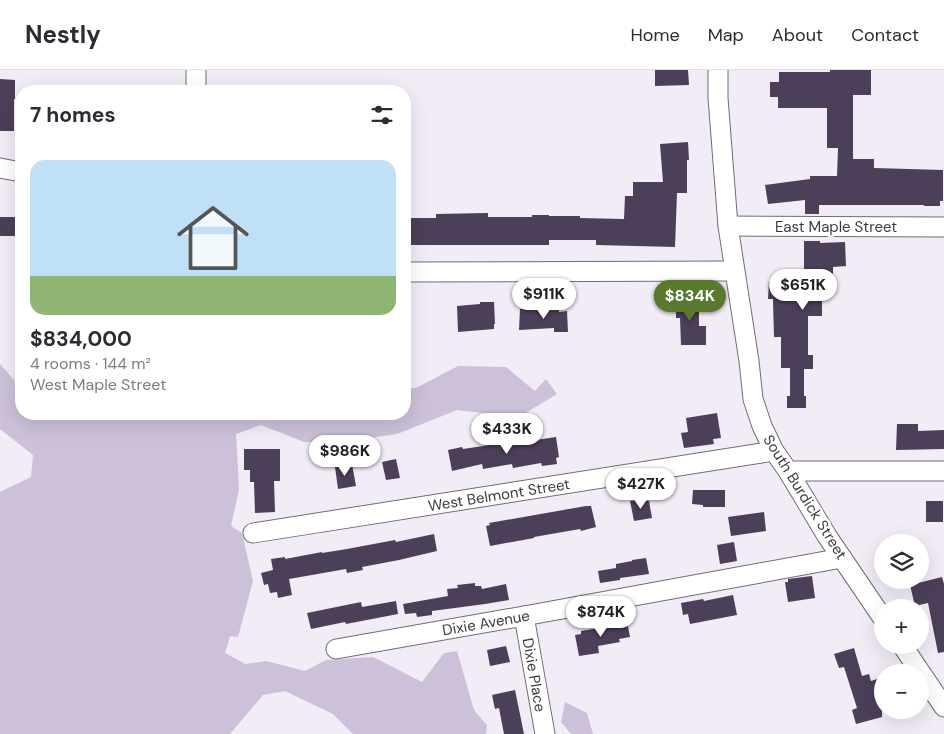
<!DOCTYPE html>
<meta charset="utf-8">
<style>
body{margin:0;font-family:"DM Sans",sans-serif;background:#f2f2f3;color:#2b2b33;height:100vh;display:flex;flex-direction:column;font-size:19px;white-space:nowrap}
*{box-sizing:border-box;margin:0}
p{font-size:16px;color:#7c7c81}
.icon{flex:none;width:28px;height:28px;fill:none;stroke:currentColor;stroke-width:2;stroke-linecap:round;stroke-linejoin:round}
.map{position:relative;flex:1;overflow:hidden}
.panel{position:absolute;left:15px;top:15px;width:396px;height:335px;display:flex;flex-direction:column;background:#fff;border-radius:20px;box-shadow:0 5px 20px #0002}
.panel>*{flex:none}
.buttons{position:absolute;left:874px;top:464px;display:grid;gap:10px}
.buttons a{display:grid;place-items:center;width:55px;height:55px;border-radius:50%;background:#fff;box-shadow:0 5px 20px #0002;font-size:25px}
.price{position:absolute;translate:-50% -42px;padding:0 11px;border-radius:18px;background:#fff;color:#222;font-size:16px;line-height:32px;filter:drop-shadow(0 1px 2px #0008)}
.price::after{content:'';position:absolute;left:50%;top:30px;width:15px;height:11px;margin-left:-8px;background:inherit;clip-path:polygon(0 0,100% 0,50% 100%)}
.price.active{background:#5a782e;color:#fff}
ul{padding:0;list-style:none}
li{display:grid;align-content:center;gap:10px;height:265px;padding:0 15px}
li+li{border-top:1px solid #e1e1e2}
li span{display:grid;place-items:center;height:155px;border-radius:15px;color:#555}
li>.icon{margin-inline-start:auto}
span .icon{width:90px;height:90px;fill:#fffc;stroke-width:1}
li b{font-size:21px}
h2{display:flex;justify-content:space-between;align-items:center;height:60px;padding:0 15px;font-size:21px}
header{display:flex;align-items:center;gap:30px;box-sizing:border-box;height:70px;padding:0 25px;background:#fff;border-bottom:1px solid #e1e1e2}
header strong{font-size:24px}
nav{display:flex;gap:28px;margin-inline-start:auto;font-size:18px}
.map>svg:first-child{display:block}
.green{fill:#ccc1d8}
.building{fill:#4c3f59}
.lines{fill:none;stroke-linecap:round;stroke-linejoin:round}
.minor-casing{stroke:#706c74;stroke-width:21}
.minor{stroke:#fff;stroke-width:19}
.labels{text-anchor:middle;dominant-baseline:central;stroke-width:5;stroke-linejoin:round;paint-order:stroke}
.street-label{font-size:15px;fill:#3c3a3e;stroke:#fff}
</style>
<header>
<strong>Nestly</strong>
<nav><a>Home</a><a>Map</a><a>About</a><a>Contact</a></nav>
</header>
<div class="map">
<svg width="944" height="664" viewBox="0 0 944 664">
<rect width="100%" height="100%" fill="#f1ecf6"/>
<g class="green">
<polygon points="0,294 21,318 21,344 405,344 405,318 416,318 458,296 506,297 535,321 546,309 557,324 519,347 457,340 397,364 333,373 304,372 261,355 236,364 239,419 231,456 242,463 253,511 238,567 230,566 225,583 245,594 266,591 305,601 326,590 373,587 422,612 444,583 457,581 474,640 487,655 486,664 353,664 333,644 285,621 263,625 230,664 0,664 0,422 31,407 33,385 0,359"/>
<polygon points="565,632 587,643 593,664 571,664 561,652"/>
</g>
<g class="building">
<polygon points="655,0 688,0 689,15 655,16"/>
<polygon points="830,0 871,0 871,25 853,25 853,89 874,89 874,98 943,100 943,131 940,131 940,136 924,136 924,135 819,135 819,144 805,144 805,130 768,134 765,115 810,109 810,106 837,106 838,78 827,78 827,38 778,38 778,27 770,27 770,12 779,12 779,2 830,2"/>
<polygon points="0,9 15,10 15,29 14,29 14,61 0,61"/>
<polygon points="688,72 689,90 687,90 687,123 677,123 675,177 596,175 596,170 549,170 549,175 405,175 405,148 436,148 436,144 488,143 488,147 532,147 532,145 549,145 549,146 580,146 580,148 624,149 625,126 633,126 633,112 663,112 660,74"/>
<rect x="0" y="147" width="21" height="19"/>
<polygon points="804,171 820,171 820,173 845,172 846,196 833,197 833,215 822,215 822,246 808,246 808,285 813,285 813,299 804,299 804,326 806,326 806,338 787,338 787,326 790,326 790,298 781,298 781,267 774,267 773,231 773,229 768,229 769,212 772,212 772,211 804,211"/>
<polygon points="699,228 699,256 706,256 706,275 681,275 680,248 676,248 676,229"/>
<polygon points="480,232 494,232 495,254 494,254 494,259 458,262 457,236 480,234"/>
<polygon points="520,239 559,239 559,242 567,241 568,262 554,262 554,258 519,260"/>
<polygon points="717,343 721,368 713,369 714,374 684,378 681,363 688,362 686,348"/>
<polygon points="897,354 918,354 918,361 944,360 944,379 896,380"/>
<polygon points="556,367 559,387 556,388 557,394 542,396 541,393 513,398 512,394 483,399 482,394 452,401 448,380 462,377 463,379 523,370 523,372"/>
<polygon points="244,379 280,379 280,411 274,411 275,442 255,443 254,412 250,412 250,400 244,400"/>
<polygon points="396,389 400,408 386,410 382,392"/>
<polygon points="352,394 356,416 338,419 335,397"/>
<polygon points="693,420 725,420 725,437 703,437 703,435 692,434"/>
<polygon points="637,430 649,431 652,448 634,451 630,431"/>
<rect x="926" y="431" width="17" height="21"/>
<polygon points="586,436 591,436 596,457 581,461 580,459 534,467 534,468 490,476 486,456 490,455 489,453"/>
<polygon points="764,442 766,461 731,466 728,447"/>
<polygon points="434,464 437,481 399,490 362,497 363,500 347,503 346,499 289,509 292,525 278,528 277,522 270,523 268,514 264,515 261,503 273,500 271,489 285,487 285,489 322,482 322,483 347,479 395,470 396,472"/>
<polygon points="734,472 737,491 720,494 717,475"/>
<polygon points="646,488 649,504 620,508 620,510 600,513 598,501 616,498 616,494 632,491 632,490"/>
<polygon points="812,506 815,528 788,532 785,512 788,512 788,509"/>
<polygon points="942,507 944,514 944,582 938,583 928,533 915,536 910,515"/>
<polygon points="475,513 475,516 481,516 482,519 506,514 509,530 485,534 432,541 432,545 417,547 416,543 405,544 403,534 448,526 447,519 458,518 457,515"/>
<polygon points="733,525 737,545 690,554 688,544 683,545 681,533 703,529 704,531"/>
<polygon points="396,531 398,544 346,554 345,552 311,559 307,543 361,532 362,537"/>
<polygon points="627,551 630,567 619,569 620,572 598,576 599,583 579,586 575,565 581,564 581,561 606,557 605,555"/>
<polygon points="506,576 510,592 490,596 487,580"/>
<polygon points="854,578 862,606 869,604 871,611 880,608 882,617 882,647 856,654 852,640 857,638 844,597 839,598 834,584"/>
<polygon points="515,620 524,664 504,664 499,638 495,639 492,625"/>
</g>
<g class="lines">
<g class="minor-casing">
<g id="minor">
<polyline points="196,0 196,21"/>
<polyline points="718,0 718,28 728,156 749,291 753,329 762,356 774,381 788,401 827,466 882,547"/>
<polyline points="0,98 21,102"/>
<polyline points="728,156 944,157"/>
<polyline points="405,202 734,201"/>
<polyline points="788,401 944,401"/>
<polyline points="253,463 774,381"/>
<polyline points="524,546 545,664"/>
<polyline points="902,575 944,637"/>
<polyline points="336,579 524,546 842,488"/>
</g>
</g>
<use href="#minor" class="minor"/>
</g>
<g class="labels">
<g class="street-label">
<text x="836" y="157">East Maple Street</text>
<text transform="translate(499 425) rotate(-9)">West Belmont Street</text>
<text transform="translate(805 427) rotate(58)">South Burdick Street</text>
<text transform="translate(486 553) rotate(-10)">Dixie Avenue</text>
<text transform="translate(534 605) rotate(80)">Dixie Place</text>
</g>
</g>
</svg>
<div class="buttons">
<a><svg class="icon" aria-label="layers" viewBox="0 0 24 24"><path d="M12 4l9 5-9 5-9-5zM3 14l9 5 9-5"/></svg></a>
<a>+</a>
<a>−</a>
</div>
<b class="price" style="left:803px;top:241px">$651K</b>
<b class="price" style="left:544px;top:250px">$911K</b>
<b class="price active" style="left:690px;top:252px">$834K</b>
<b class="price" style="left:507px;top:385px">$433K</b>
<b class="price" style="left:345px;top:407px">$986K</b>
<b class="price" style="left:641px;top:440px">$427K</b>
<b class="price" style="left:601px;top:568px">$874K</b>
<section class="panel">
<h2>7 homes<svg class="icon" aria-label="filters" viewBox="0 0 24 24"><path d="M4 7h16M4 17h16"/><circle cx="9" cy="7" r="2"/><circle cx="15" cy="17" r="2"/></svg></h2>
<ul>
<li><span style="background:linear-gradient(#bfe0f5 75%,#8fb573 0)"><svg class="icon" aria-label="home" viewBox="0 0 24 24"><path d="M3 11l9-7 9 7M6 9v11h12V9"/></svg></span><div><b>$834,000</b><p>4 rooms · 144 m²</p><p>West Maple Street</p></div></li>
</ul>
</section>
</div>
